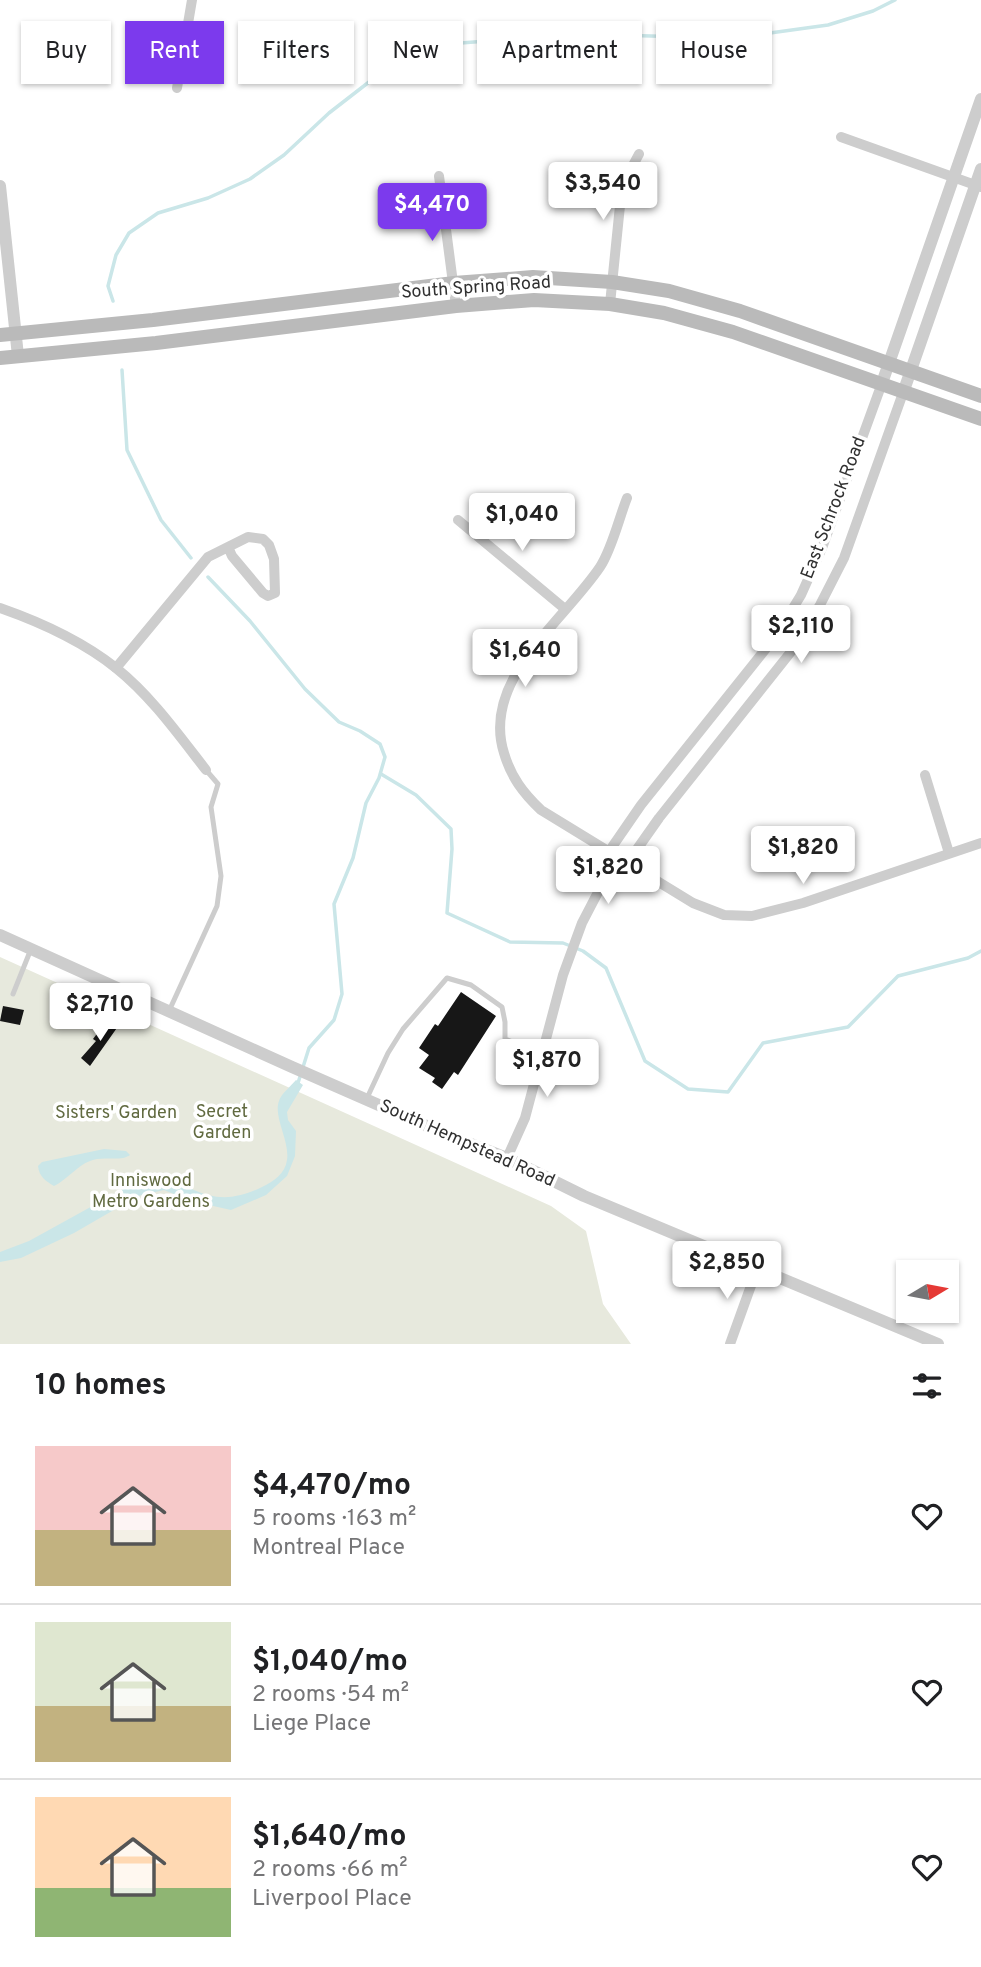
<!DOCTYPE html>
<meta charset="utf-8">
<style>
body{margin:0;font-family:Overpass,sans-serif;background:#f6f6f6;color:#202124;height:100vh;display:flex;flex-direction:column;font-size:26px;white-space:nowrap}
*{box-sizing:border-box;margin:0}
p{font-size:23px;color:#757577}
.icon{flex:none;width:38px;height:38px;fill:none;stroke:currentColor;stroke-width:2;stroke-linecap:round;stroke-linejoin:round}
.map{position:relative;height:1344px;overflow:hidden}
.side{display:flex;flex-direction:column;background:#fff;flex:1}
.side>*{flex:none}
.banner{position:absolute;left:21px;top:21px;width:940px;height:63px;display:flex;gap:14px}
.needle{width:46px;rotate:80deg}
.fabs{position:absolute;left:896px;top:1260px;display:grid;gap:14px}
.fabs a{display:grid;place-items:center;width:63px;height:63px;border-radius:0px;background:#fff;box-shadow:0 2px 5px #0004;font-size:35px}
.price{position:absolute;translate:-50% -60px;padding:0 16px;border-radius:7px;background:#fff;color:#222;font-size:23px;line-height:46px;filter:drop-shadow(0 2px 4px #0008)}
.price::after{content:'';position:absolute;left:50%;top:42px;width:21px;height:16px;margin-left:-10px;background:inherit;clip-path:polygon(0 0,100% 0,50% 100%)}
.price.active{background:#7c3aed;color:#fff}
ul{padding:0;list-style:none}
li{display:flex;align-items:center;gap:21px;height:175px;padding:0 35px}
li+li{border-top:2px solid #e0e0e0}
li span{display:grid;place-items:center;flex:none;width:196px;height:140px;border-radius:0px;color:#555}
li>.icon{margin-inline-start:auto}
span .icon{width:84px;height:84px;fill:#fffc;stroke-width:1}
li b{font-size:30px}
h2{display:flex;justify-content:space-between;align-items:center;height:84px;padding:0 35px;font-size:30px}
.tag{padding:0 24px;border-radius:0px;background:#fff;box-shadow:0 2px 5px #0004;font-size:24px;line-height:63px}
.tag.active{background:#7c3aed;color:#fff}
.map>svg:first-child{display:block}
.green{fill:#e7e9dd}
.water{fill:#cae6e8}
.lines{fill:none;stroke-linecap:round;stroke-linejoin:round}
.stream{stroke:#cae6e8;stroke-width:3.5}
.building{fill:#171717}
.service{stroke:#cdcdcd;stroke-width:5}
.minor{stroke:#cdcdcd;stroke-width:10}
.tertiary{stroke:#cdcdcd;stroke-width:12}
.secondary{stroke:#bababa;stroke-width:14}
.labels{text-anchor:middle;dominant-baseline:central;stroke-width:7;stroke-linejoin:round;paint-order:stroke}
.street-label{font-size:18px;fill:#303030;stroke:#fff}
.park-label{font-size:18px;fill:#616a40;stroke:#fff}
</style>
<div class="map">
<svg width="981" height="1344" viewBox="0 0 981 1344">
<rect width="100%" height="100%" fill="#fff"/>
<polygon class="green" points="0,957 551,1206 586,1231 603,1304 631,1344 0,1344"/>
<g class="water">
<path d="M296,1080l7,5 -16,27 1,8 8,11 -1,25 -8,20 -21,19 -35,15 -40,-9 -27,-11 -26,6 -64,37 -53,25 -21,4v-10l29,-11 116,-64 16,-4c37,20 59,35 101,14 12,-6 23,-13 25,-27 3,-19 -14,-43 -8,-59 2,-7 12,-15 17,-21z"/>
<path d="M104,1149l22,2 4,4c-8,6 -22,2 -33,4 -18,3 -27,19 -43,27 -8,-5 -15,-9 -16,-20l4,-4z"/>
</g>
<g class="lines">
<g class="stream">
<polyline points="113,301 108,286 116,255 129,233 158,213 208,198 250,179 284,155 329,113 378,75 411,54 461,43 577,34 725,38 770,33 828,25 873,11 895,0"/>
<polyline points="122,370 127,450 161,520 191,558"/>
<polyline points="208,577 250,621 305,689 339,722 360,731 380,744 385,757 379,778 366,803 353,858 334,904 342,994 334,1020 309,1048 298,1083"/>
<polyline points="381,774 416,795 451,829 452,849 447,913 510,942 563,943 583,951 606,968 645,1061 688,1089 728,1092 763,1043 848,1027 898,976 968,958 981,951"/>
</g>
</g>
<g class="building">
<polygon points="461,992 496,1016 458,1075 454,1072 442,1089 432,1082 435,1078 419,1068 429,1055 419,1048 435,1024 438,1026"/>
<polygon points="3,1006 24,1010 20,1025 0,1021"/>
<polygon points="114,1020 119,1025 90,1066 81,1058 96,1041 93,1039 99,1031 103,1033"/>
</g>
<g class="lines">
<g class="service">
<polyline points="13,994 31,949"/>
<polyline points="169,1011 217,906 221,876 211,807 218,784 206,770"/>
<polyline points="367,1098 388,1053 403,1029 447,978 471,985 502,1007 505,1022 505,1039 542,1054"/>
</g>
<g class="minor">
<polyline points="177,88 192,0"/>
<polyline points="841,137 981,187"/>
<polyline points="439,176 456,306"/>
<polyline points="610,304 622,186 639,154"/>
<path d="M627,498c-8,20 -15,51 -27,69 -37,55 -119,113 -96,186 7,24 19,40 37,57l152,93 31,12 28,1 51,-13 178,-60"/>
<polyline points="458,520 565,609"/>
<path d="M0,608c40,14 82,33 116,60 35,28 62,66 90,102"/>
<polyline points="116,668 208,557 248,537 263,539 269,545 274,559 275,593 268,596 263,593 232,556 228,547"/>
<polyline points="925,775 949,853"/>
<polyline points="608,873 628,862 659,818 794,648 820,605 844,558 903,393"/>
<polyline points="507,1158 525,1118 563,975 582,923 608,873 610,850 641,805 776,636 801,595 822,548 881,386"/>
<polyline points="730,1344 757,1269"/>
</g>
<g class="tertiary">
<polyline points="0,186 18,356"/>
<polyline points="881,386 981,99"/>
<polyline points="903,393 981,169"/>
<polyline points="0,935 292,1067 438,1131 507,1158 584,1196 938,1344"/>
</g>
<g class="secondary">
<polyline points="0,335 153,320 454,283 533,277 612,282 669,291 740,311 981,396"/>
<polyline points="0,358 156,343 456,306 534,300 610,304 664,313 733,332 981,419"/>
</g>
</g>
<g class="labels">
<g class="street-label">
<text transform="translate(476 288) rotate(-4)">South Spring Road</text>
<text transform="translate(834 508) rotate(-69)">East Schrock Road</text>
<text transform="translate(467 1144) rotate(24)">South Hempstead Road</text>
</g>
<g class="park-label">
<text x="222" y="1112">Secret<tspan x="222" dy="21">Garden</tspan></text>
<text x="116" y="1113">Sisters' Garden</text>
<text x="151" y="1181">Inniswood<tspan x="151" dy="21">Metro Gardens</tspan></text>
</g>
</g>
</svg>
<div class="fabs">
<a><svg class="needle" viewBox="-14 -14 28 28"><path d="M0-13l5 13h-10z" fill="#e53935"/><path d="M0 13l5-13h-10z" fill="#757577"/></svg></a>
</div>
<b class="price" style="left:603px;top:222px">$3,540</b>
<b class="price active" style="left:432px;top:243px">$4,470</b>
<b class="price" style="left:522px;top:553px">$1,040</b>
<b class="price" style="left:801px;top:665px">$2,110</b>
<b class="price" style="left:525px;top:689px">$1,640</b>
<b class="price" style="left:803px;top:886px">$1,820</b>
<b class="price" style="left:608px;top:906px">$1,820</b>
<b class="price" style="left:100px;top:1043px">$2,710</b>
<b class="price" style="left:547px;top:1099px">$1,870</b>
<b class="price" style="left:727px;top:1301px">$2,850</b>
<div class="banner">
<a class="tag">Buy</a>
<a class="tag active">Rent</a>
<a class="tag">Filters</a>
<a class="tag">New</a>
<a class="tag">Apartment</a>
<a class="tag">House</a>
</div>
</div>
<section class="side">
<h2>10 homes<svg class="icon" aria-label="filters" viewBox="0 0 24 24"><path d="M4 7h16M4 17h16"/><circle cx="9" cy="7" r="2"/><circle cx="15" cy="17" r="2"/></svg></h2>
<ul>
<li><span style="background:linear-gradient(#f6c9c9 60%,#c2b280 0)"><svg class="icon" aria-label="home" viewBox="0 0 24 24"><path d="M3 11l9-7 9 7M6 9v11h12V9"/></svg></span><div><b>$4,470/mo</b><p>5 rooms · 163 m²</p><p>Montreal Place</p></div><svg class="icon" aria-label="heart" viewBox="0 0 24 24"><path d="M12 20l-8-8c-3-5 5-10 8-4 3-6 11-1 8 4z"/></svg></li>
<li><span style="background:linear-gradient(#dfe7d0 60%,#c2b280 0)"><svg class="icon" aria-label="home" viewBox="0 0 24 24"><path d="M3 11l9-7 9 7M6 9v11h12V9"/></svg></span><div><b>$1,040/mo</b><p>2 rooms · 54 m²</p><p>Liege Place</p></div><svg class="icon" aria-label="heart" viewBox="0 0 24 24"><path d="M12 20l-8-8c-3-5 5-10 8-4 3-6 11-1 8 4z"/></svg></li>
<li><span style="background:linear-gradient(#ffd9b3 65%,#8fb573 0)"><svg class="icon" aria-label="home" viewBox="0 0 24 24"><path d="M3 11l9-7 9 7M6 9v11h12V9"/></svg></span><div><b>$1,640/mo</b><p>2 rooms · 66 m²</p><p>Liverpool Place</p></div><svg class="icon" aria-label="heart" viewBox="0 0 24 24"><path d="M12 20l-8-8c-3-5 5-10 8-4 3-6 11-1 8 4z"/></svg></li>
</ul>
</section>
